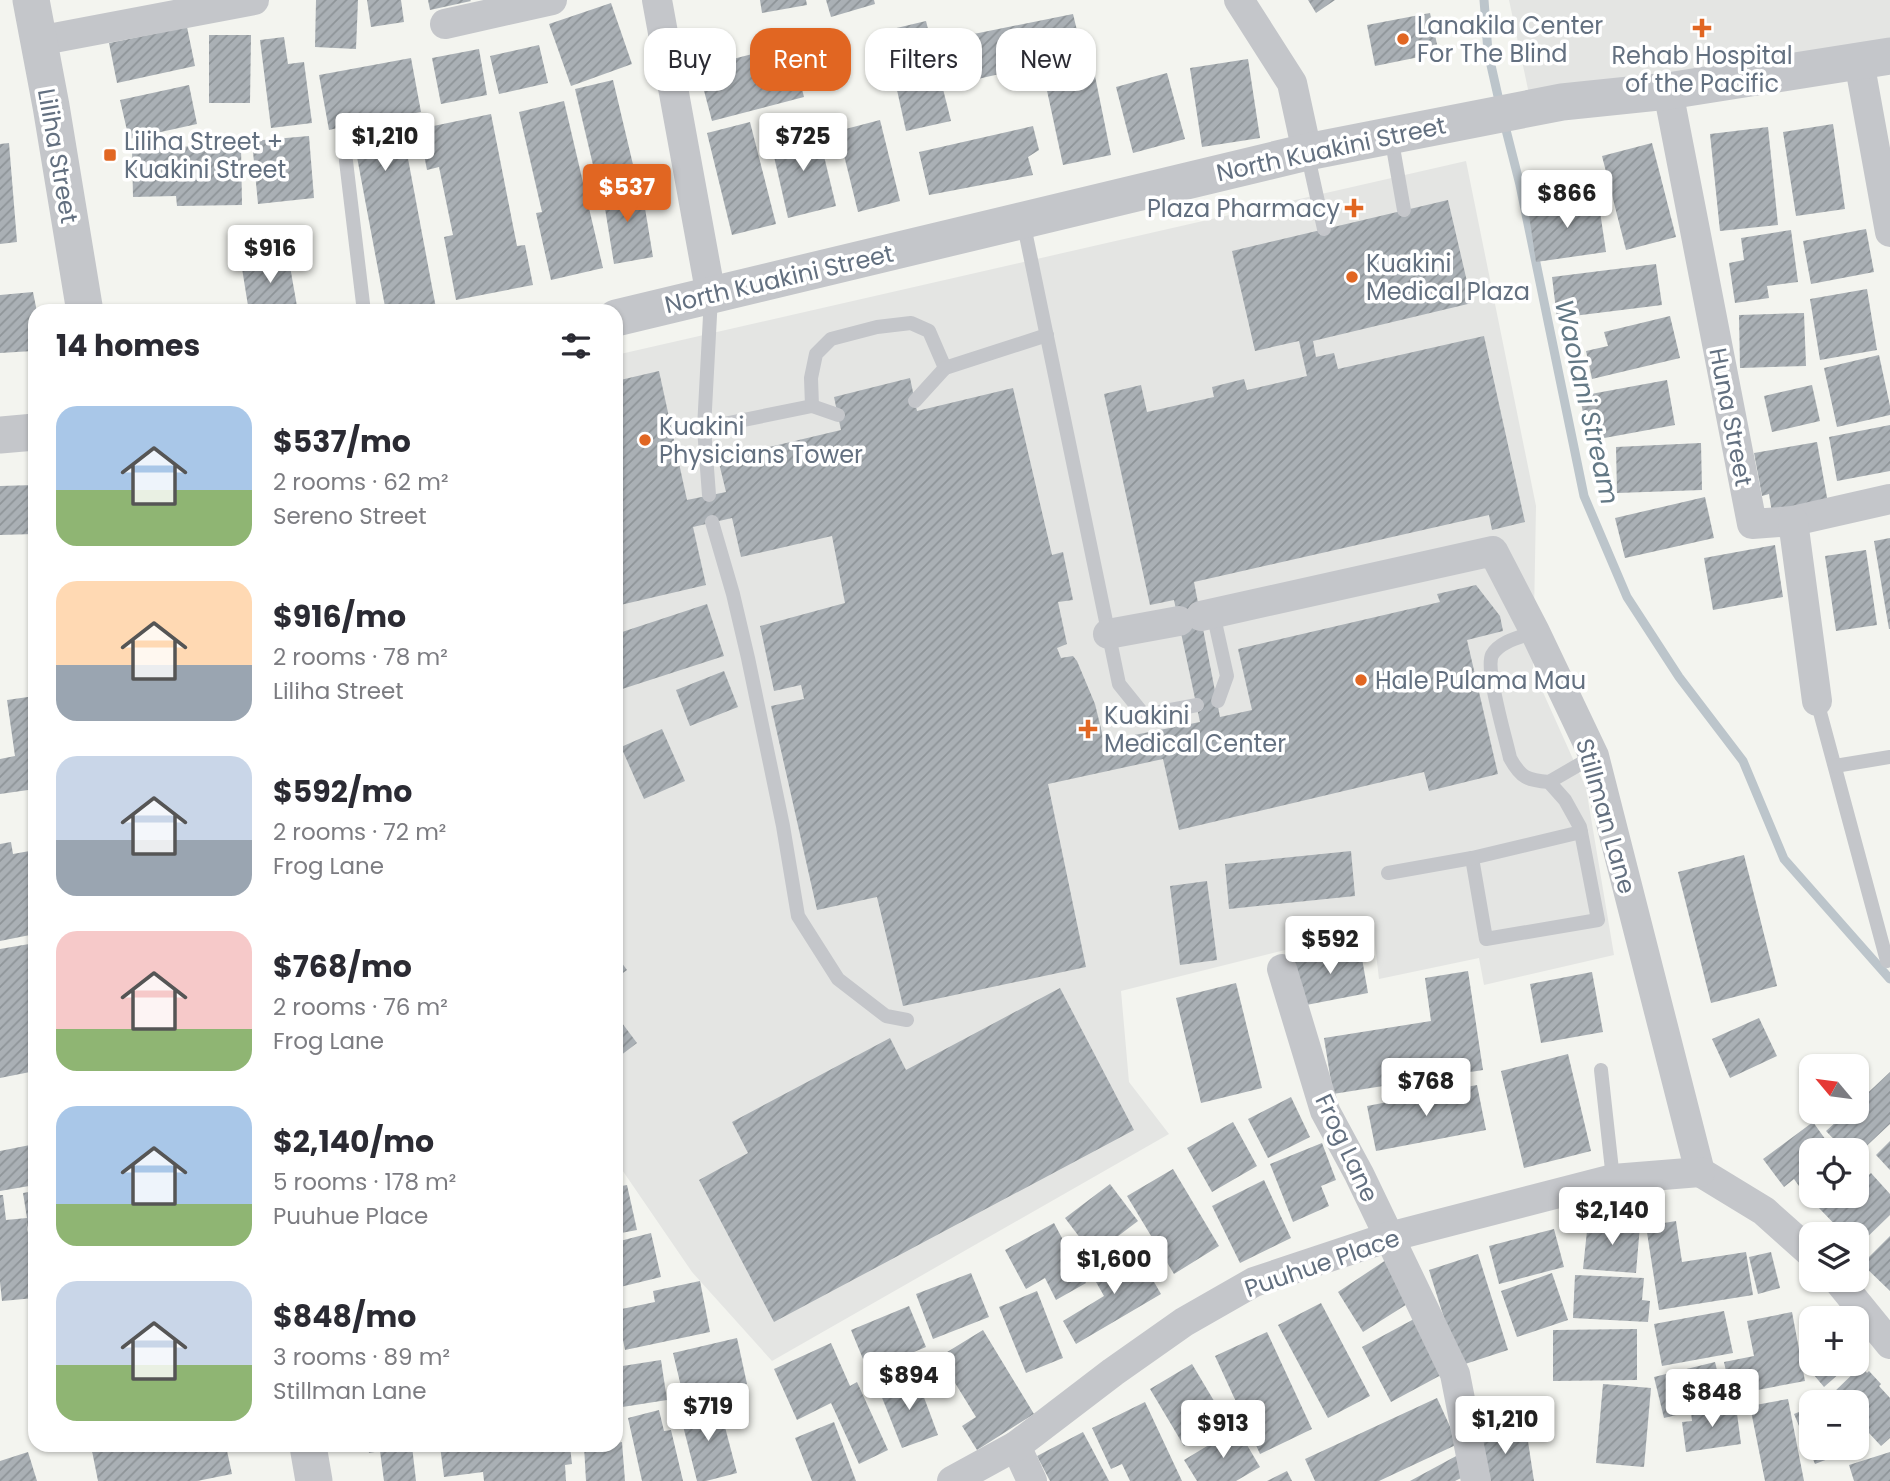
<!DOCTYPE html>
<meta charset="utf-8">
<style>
body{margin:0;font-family:Poppins,sans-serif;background:#f7f7f7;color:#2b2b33;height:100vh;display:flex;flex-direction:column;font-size:26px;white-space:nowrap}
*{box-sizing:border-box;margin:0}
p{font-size:23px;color:#7c7c81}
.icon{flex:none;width:38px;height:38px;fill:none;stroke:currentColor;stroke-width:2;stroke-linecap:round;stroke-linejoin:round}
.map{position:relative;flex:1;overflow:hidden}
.details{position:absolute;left:28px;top:304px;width:595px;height:1148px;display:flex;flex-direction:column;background:#fff;border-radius:21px;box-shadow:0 2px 5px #0004}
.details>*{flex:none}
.banner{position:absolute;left:644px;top:28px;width:665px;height:63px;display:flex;gap:14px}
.needle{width:46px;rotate:299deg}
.controls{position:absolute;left:1799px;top:1054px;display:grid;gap:14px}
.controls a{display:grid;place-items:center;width:70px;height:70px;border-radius:14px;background:#fff;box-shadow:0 2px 5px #0004;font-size:35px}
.price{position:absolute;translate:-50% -60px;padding:0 16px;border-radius:7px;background:#fff;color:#222;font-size:23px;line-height:46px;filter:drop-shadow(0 2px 4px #0008)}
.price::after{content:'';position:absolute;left:50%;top:42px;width:21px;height:16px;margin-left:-10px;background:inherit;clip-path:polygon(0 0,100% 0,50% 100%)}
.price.active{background:#e16622;color:#fff}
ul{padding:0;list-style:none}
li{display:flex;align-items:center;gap:21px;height:175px;padding:0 28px}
li span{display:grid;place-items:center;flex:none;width:196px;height:140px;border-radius:21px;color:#555}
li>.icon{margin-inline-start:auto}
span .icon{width:84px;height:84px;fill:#fffc;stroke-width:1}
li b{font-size:30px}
h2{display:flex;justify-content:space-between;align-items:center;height:84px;padding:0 28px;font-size:30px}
.tag{padding:0 24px;border-radius:21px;background:#fff;box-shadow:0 2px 5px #0004;font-size:24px;line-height:63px}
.tag.active{background:#e16622;color:#fff}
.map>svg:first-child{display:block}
.built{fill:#e4e5e3}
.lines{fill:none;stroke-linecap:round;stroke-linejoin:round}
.stream{stroke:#bcc5cb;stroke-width:9}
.building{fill:url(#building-hatch)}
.service{stroke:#c4c6ca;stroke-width:14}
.minor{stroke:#c4c6ca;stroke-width:30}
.tertiary{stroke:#c4c6ca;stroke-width:37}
.poi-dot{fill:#e16622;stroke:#fff;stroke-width:2.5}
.labels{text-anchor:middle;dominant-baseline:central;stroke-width:7;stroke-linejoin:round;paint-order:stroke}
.poi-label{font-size:24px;fill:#637080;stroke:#fff;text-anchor:start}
.street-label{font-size:24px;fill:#637080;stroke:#fff}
.water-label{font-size:26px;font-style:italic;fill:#637885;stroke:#fff}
</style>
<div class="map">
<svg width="1890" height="1481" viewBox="0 0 1890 1481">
<defs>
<pattern id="building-hatch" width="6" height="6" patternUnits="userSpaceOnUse" patternTransform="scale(1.75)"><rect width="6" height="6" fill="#aab0b5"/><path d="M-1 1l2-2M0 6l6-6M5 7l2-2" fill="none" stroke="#8e9498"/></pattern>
</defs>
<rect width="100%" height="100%" fill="#f3f4ef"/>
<g class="built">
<polygon points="1509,0 1890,0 1890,56 1532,108"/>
<polygon points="1466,161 1536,506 1533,670 1586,788 1614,955 1484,985 1479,958 1379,979 1373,928 1121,991 1129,1082 1169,1134 772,1361 692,1272 616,1161 616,355"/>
</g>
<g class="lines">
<g class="stream">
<polyline points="1484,0 1488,52 1500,105"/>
<polyline points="1504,122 1520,185 1584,496 1627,597 1679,677 1743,761 1784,859 1890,979"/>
</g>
</g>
<g class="building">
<polygon points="316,0 358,0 356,49 315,47"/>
<polygon points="367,0 401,0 404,22 371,27"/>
<polygon points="428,0 470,0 471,1 430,10"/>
<polygon points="760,0 806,0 807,5 762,13"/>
<polygon points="826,0 874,0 875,4 831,17"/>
<polygon points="1308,0 1335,0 1316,13"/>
<polygon points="611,3 632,64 571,86 549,24"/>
<polygon points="1430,13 1439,53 1375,66 1367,25"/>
<polygon points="1073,14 1083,55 956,84 954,38"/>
<polygon points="926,21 951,121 906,131 884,31"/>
<polygon points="187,27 195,66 117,83 109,43"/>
<polygon points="209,35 251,35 250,103 209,103"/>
<polygon points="284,37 288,64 304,62 312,123 271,128 260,40"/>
<polygon points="791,44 804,97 712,121 698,68"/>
<polygon points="539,45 548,83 499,94 490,56"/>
<polygon points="479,49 487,95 441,104 432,58"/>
<polygon points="411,58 421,112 400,116 436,308 420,312 386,312 351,125 329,130 319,75"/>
<polygon points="1248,59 1260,138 1202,147 1190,68"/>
<polygon points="1167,73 1185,139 1133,153 1116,87"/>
<polygon points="1095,76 1111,155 1063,165 1046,86"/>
<polygon points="613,80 635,173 597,182 575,89"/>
<polygon points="189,85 197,124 129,139 120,100"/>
<polygon points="564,101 603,268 551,280 536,213 542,212 519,112"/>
<polygon points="491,114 517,246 525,245 533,285 456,300 444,237 453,235 439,167 427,170 419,129"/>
<polygon points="880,120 900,201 858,212 838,131"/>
<polygon points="750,122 776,224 732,235 707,133"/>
<polygon points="1833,124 1845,209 1796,216 1783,132"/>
<polygon points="1033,126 1039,150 1028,157 1033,175 929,195 919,152"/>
<polygon points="817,127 836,206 788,218 770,139"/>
<polygon points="1768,127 1778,225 1720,231 1710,134"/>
<polygon points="309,136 314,198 258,204 252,141"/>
<polygon points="9,143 17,242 0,244 0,144"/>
<polygon points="1652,143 1676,237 1626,250 1602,156"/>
<polygon points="241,145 242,205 177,206 176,196 133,197 132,148"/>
<polygon points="641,184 653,257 614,264 602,190"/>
<polygon points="1598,198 1606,252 1536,262 1528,208"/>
<polygon points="1448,200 1472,303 1313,341 1316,357 1334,353 1338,369 1484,336 1525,522 1492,530 1489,515 1194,582 1220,717 1252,710 1238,649 1440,602 1437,594 1476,585 1500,616 1503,631 1467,640 1498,774 1429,791 1424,772 1179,830 1163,759 1048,784 1086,967 903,1006 877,897 817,910 771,706 804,699 801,685 774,691 760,626 845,603 832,536 741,557 732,518 693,527 706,585 616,606 616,381 659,371 687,500 726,492 718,459 841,430 834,397 910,378 917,411 1013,388 1052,555 1063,552 1073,600 1058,602 1067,644 1057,648 1061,658 1073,656 1077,661 1095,704 1104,741 1200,722 1174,600 1150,605 1104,394 1141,385 1147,412 1214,397 1212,387 1244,379 1247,390 1307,376 1299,341 1255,351 1232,251"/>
<polygon points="1866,229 1874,272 1811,284 1803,241"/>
<polygon points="1791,230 1798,282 1767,286 1769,298 1735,303 1729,263 1744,260 1741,238"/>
<polygon points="288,255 298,312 249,312 241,262"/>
<polygon points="1656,264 1662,305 1557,318 1552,277"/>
<polygon points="1867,289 1877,350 1820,360 1810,299"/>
<polygon points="33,292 37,312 35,312 35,348 33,351 0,353 0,295"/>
<polygon points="1804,313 1806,366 1740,368 1739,315"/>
<polygon points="1670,316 1680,358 1592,379 1586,351 1608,346 1604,332"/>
<polygon points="1879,355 1890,406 1890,415 1837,427 1824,368"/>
<polygon points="1667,380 1675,425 1588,441 1580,396"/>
<polygon points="1812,385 1820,421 1772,432 1764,396"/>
<polygon points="1890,425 1890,471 1837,481 1829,437"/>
<polygon points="1817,442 1828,503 1772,513 1769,494 1762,496 1754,453"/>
<polygon points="1701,443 1702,490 1617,493 1616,447"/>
<polygon points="35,485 35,534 0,535 0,486"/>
<polygon points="1705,497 1714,538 1625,558 1615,518"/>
<polygon points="1890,538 1890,629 1889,629 1874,541"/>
<polygon points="1775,545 1783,597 1713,610 1704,558"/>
<polygon points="1866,550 1877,625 1836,631 1825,556"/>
<polygon points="707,604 724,656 616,691 616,634"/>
<polygon points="724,671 738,707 690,726 676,690"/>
<polygon points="35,696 35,789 0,794 0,759 15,756 7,700"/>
<polygon points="662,729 685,781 644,799 621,747"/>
<polygon points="11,842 13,854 35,850 35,934 0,941 0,844"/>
<polygon points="1351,851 1355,896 1229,909 1225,864"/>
<polygon points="1744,855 1777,986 1711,1003 1678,872"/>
<polygon points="1207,881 1217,960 1180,965 1170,886"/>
<polygon points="35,943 35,1071 0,1078 0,949"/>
<polygon points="1360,947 1368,993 1301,1006 1293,959"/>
<polygon points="616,955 627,970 616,978"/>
<polygon points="1468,971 1483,1070 1333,1094 1324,1038 1431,1021 1425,978"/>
<polygon points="1592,972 1603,1032 1541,1043 1530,984"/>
<polygon points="1236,983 1262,1088 1201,1103 1176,998"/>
<polygon points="1060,988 1134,1130 774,1322 699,1180 748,1153 732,1122 890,1038 906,1070"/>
<polygon points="616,1015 637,1043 616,1059"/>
<polygon points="1759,1018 1777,1056 1730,1078 1712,1039"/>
<polygon points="1568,1054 1591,1151 1524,1168 1501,1071"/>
<polygon points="1890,1072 1890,1124 1857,1155 1857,1150 1844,1150 1826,1131 1848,1111 1857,1111 1857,1103"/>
<polygon points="1477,1085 1486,1130 1376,1151 1367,1106"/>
<polygon points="1291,1097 1310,1137 1268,1158 1248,1119"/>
<polygon points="1233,1122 1257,1166 1212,1192 1187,1148"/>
<polygon points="1813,1122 1833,1150 1811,1150 1811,1193 1806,1196 1794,1179 1784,1187 1763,1159"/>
<polygon points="1890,1141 1890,1170 1876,1155"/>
<polygon points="1322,1143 1336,1180 1321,1186 1329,1206 1293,1222 1270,1164"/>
<polygon points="35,1144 35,1185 0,1191 0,1151"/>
<polygon points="1173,1169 1219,1246 1174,1274 1127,1196"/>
<polygon points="1871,1173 1890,1194 1890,1215 1857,1247 1857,1234 1844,1234 1818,1207 1831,1195 1857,1195 1857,1186"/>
<polygon points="1264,1180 1291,1238 1240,1263 1212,1206"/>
<polygon points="1110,1184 1138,1221 1093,1255 1065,1218"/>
<polygon points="627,1185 637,1230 616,1234 616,1187"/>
<polygon points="35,1191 35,1233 29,1234 26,1221 29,1239 35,1239 35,1298 2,1301 0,1282 0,1195 3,1195 6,1220 27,1218 23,1193"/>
<polygon points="1588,1221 1640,1225 1636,1273 1583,1269"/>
<polygon points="1676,1221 1682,1262 1746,1252 1753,1295 1659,1310 1646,1226"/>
<polygon points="1054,1223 1086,1283 1056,1300 1045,1278 1026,1289 1005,1250"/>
<polygon points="1554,1229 1564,1267 1499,1284 1489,1246"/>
<polygon points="651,1233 661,1277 616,1288 616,1242"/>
<polygon points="1890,1236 1890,1291 1862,1264"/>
<polygon points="1135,1249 1161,1294 1076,1344 1063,1321 1104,1296 1092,1275"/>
<polygon points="1771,1252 1780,1288 1758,1294 1749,1257"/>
<polygon points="1478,1254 1508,1350 1459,1366 1429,1270"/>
<polygon points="1386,1260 1412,1301 1363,1332 1338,1292"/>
<polygon points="971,1273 989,1317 933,1339 916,1294"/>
<polygon points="1552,1273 1568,1320 1517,1337 1501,1291"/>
<polygon points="1575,1275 1644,1278 1642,1300 1650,1301 1648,1322 1573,1318"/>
<polygon points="700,1281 710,1332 625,1350 617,1310 655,1302 653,1291"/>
<polygon points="1037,1291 1063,1358 1026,1373 999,1307"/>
<polygon points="1321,1303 1370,1396 1328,1418 1278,1325"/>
<polygon points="909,1306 926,1347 868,1371 851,1330"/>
<polygon points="1724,1311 1733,1353 1662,1366 1654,1324"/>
<polygon points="1792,1312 1805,1381 1731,1395 1724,1362 1754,1356 1747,1321"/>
<polygon points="1414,1319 1443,1374 1391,1402 1362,1347"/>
<polygon points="1637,1329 1637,1380 1553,1381 1553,1330"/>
<polygon points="983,1330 1034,1414 977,1450 962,1426 976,1417 939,1357"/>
<polygon points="1267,1332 1312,1429 1260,1454 1215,1356"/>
<polygon points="737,1338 747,1384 684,1399 673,1353"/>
<polygon points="1811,1338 1811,1363 1851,1363 1824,1387 1803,1362 1809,1357 1800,1347"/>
<polygon points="831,1343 850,1386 857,1382 888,1450 859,1464 831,1403 797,1420 774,1369"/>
<polygon points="661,1360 667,1400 616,1408 616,1367"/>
<polygon points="1715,1362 1725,1403 1664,1418 1654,1377"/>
<polygon points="1192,1364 1226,1421 1184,1446 1150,1389"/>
<polygon points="1861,1366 1867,1373 1869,1371 1881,1384 1879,1386 1890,1398 1890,1438 1881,1446 1857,1420 1857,1402 1840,1402 1832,1394"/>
<polygon points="916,1376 938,1435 902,1448 879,1390"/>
<polygon points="1603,1384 1651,1388 1644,1467 1596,1463"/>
<polygon points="1437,1398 1458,1444 1379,1481 1315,1481 1305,1459"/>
<polygon points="1788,1399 1804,1481 1765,1481 1750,1406"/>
<polygon points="1145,1402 1182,1481 1130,1481 1122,1464 1111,1469 1092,1428"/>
<polygon points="719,1404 737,1473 706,1481 697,1481 680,1414"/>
<polygon points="1736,1406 1741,1444 1686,1452 1682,1422 1692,1421 1691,1412"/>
<polygon points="1811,1407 1811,1447 1850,1447 1851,1450 1815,1464 1794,1414"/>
<polygon points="659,1410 664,1431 671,1430 683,1481 642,1481 628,1418"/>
<polygon points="834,1422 856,1481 812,1481 795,1438"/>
<polygon points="1237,1428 1260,1467 1236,1481 1197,1481 1184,1460"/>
<polygon points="1526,1428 1534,1481 1482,1481 1475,1436"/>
<polygon points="1083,1432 1109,1481 1050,1481 1037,1456"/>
<polygon points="622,1442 625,1481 586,1481 584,1446 616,1446 616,1443"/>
<polygon points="91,1446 226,1446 232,1474 197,1481 98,1481"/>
<polygon points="368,1446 412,1446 416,1481 384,1481 380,1451 369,1453"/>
<polygon points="440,1446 570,1446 572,1464 565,1465 566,1481 484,1481 483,1472 444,1477"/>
<polygon points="28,1452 37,1481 0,1481 0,1461"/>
<polygon points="1890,1452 1890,1481 1854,1481 1849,1465"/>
<polygon points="1458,1455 1469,1474 1455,1481 1410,1481"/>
<polygon points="1287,1471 1292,1481 1267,1481"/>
</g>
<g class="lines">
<g class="service">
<polyline points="1391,136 1404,210"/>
<polyline points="1307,152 1324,229"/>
<polyline points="346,161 364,312"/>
<polyline points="1023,221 1119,684 1144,715 1197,705"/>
<polyline points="711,297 704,428 812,406 811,378 816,354 831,339 877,327 911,323 929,331 945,368 1047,335"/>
<polyline points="915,401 945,368"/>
<polyline points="812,406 838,415"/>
<polyline points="704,428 709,495"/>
<polyline points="712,522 733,594 748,658 783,826 798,916 838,979 886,1016 907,1020"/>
<polyline points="1213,613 1227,676 1218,701"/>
<polyline points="1817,701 1887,961"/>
<polyline points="1835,766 1890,757"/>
<polyline points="1549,782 1594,756"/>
<path d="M1472,858l14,81 112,-19 -18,-93 -15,-27 -16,-18c-22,-2 -28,-4 -39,-24 -4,-19 -25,-88 -18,-103 8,-14 29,-18 43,-23"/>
<polyline points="1388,873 1472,858 1581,832"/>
<polyline points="1601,1070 1613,1179"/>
</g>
<g class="minor">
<polyline points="657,0 711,296"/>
<polyline points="1239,0 1292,83 1307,152"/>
<polyline points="445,24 552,0"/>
<polyline points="38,41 254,0"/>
<polyline points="1859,61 1890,232"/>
<polyline points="1668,91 1752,524 1793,521 1890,499"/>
<polyline points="1793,521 1817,701"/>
<polyline points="1201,616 1493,551 1535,632 1594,756 1700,1172 1764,1211 1811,1253"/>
<polyline points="1108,634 1179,621"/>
<polyline points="1282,969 1325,1111 1359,1174 1455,1374 1476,1481"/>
<polyline points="1837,1279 1890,1344"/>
<polyline points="1016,1446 1032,1481"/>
<polyline points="952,1481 1016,1446 1113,1372 1184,1322 1254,1282 1389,1237 1613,1179 1700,1172"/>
</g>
<g class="tertiary">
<polyline points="31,0 51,106 85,312"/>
<polyline points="616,318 1307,152 1562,102 1668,91 1890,56"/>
<polyline points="0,435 35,432"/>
<polyline points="308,1446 314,1481"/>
</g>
</g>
<g class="poi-dot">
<path d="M1698.5 17.5h7v7h7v7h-7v7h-7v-7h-7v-7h7z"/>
<circle cx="1403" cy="39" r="7"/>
<rect x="103" y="148" width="14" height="14" rx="3.5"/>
<path d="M1350.5 197.5h7v7h7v7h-7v7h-7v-7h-7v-7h7z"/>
<circle cx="1352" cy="277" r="7"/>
<circle cx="645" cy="440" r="7"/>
<circle cx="1361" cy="680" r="7"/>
<path d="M1084.5 718.5h7v7h7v7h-7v7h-7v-7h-7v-7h7z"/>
</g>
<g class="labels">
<g class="poi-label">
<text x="1417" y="25">Lanakila Center<tspan x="1417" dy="28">For The Blind</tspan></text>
<text x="1702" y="55" text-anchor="middle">Rehab Hospital<tspan x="1702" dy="28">of the Pacific</tspan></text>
<text x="124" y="141">Liliha Street +<tspan x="124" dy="28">Kuakini Street</tspan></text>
<text x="1340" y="208" text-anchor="end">Plaza Pharmacy</text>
<text x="1366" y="263">Kuakini<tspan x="1366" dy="28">Medical Plaza</tspan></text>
<text x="659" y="426">Kuakini<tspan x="659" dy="28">Physicians Tower</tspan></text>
<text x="1375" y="680">Hale Pulama Mau</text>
<text x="1104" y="715">Kuakini<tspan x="1104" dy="28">Medical Center</tspan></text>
</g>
<g class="street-label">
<text transform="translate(1331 149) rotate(-12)">North Kuakini Street</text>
<text transform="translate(58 156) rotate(80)">Liliha Street</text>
<text transform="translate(779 279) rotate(-13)">North Kuakini Street</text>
<text transform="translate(1731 417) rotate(79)">Huna Street</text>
<text transform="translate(1606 816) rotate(74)">Stillman Lane</text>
<text transform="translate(1347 1148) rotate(65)">Frog Lane</text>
<text transform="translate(1322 1263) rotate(-19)">Puuhue Place</text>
</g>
<g class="water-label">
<text transform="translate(1587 402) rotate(77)">Waolani Stream</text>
</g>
</g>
</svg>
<div class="controls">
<a><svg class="needle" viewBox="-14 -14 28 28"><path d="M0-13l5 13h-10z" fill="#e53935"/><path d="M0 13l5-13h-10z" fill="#7c7c81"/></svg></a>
<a><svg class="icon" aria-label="locate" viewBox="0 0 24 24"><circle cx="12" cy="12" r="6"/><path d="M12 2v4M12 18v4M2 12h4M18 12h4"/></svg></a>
<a><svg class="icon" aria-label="layers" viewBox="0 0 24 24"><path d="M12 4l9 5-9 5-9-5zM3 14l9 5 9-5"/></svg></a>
<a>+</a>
<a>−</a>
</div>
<b class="price" style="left:385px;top:173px">$1,210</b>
<b class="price" style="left:803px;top:173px">$725</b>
<b class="price active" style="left:627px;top:224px">$537</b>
<b class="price" style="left:1567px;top:230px">$866</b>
<b class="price" style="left:270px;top:285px">$916</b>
<b class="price" style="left:1330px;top:976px">$592</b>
<b class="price" style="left:1426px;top:1118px">$768</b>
<b class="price" style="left:1612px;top:1247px">$2,140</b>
<b class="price" style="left:1114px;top:1296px">$1,600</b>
<b class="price" style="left:909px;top:1412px">$894</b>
<b class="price" style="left:1712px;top:1429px">$848</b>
<b class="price" style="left:708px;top:1443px">$719</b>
<b class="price" style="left:1505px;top:1456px">$1,210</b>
<b class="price" style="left:1223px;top:1460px">$913</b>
<div class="banner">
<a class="tag">Buy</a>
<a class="tag active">Rent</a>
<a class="tag">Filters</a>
<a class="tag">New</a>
</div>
<section class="details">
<h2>14 homes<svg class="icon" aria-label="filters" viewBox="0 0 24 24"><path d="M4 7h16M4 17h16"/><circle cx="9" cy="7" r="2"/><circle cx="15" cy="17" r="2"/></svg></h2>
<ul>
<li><span style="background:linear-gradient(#a9c7e8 60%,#8fb573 0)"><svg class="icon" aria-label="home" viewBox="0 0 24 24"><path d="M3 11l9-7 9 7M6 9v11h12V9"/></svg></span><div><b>$537/mo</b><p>2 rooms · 62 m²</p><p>Sereno Street</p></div></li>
<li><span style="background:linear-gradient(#ffd9b3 60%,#9aa5b1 0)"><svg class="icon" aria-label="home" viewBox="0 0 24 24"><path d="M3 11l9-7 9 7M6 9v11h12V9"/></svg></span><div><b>$916/mo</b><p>2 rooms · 78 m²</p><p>Liliha Street</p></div></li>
<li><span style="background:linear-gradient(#c9d6e8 60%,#9aa5b1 0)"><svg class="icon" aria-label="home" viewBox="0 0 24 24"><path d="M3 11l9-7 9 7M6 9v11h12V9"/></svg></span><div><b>$592/mo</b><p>2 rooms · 72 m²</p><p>Frog Lane</p></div></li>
<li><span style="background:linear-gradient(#f6c9c9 70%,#8fb573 0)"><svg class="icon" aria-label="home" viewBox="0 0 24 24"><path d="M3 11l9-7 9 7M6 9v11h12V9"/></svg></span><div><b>$768/mo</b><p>2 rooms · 76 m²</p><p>Frog Lane</p></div></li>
<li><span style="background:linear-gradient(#a9c7e8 70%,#8fb573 0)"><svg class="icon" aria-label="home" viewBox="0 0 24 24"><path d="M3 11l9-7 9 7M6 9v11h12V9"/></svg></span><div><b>$2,140/mo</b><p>5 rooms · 178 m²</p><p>Puuhue Place</p></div></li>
<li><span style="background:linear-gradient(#c9d6e8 60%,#8fb573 0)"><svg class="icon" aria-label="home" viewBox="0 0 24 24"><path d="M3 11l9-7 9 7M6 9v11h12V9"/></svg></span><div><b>$848/mo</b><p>3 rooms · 89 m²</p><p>Stillman Lane</p></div></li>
</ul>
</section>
</div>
